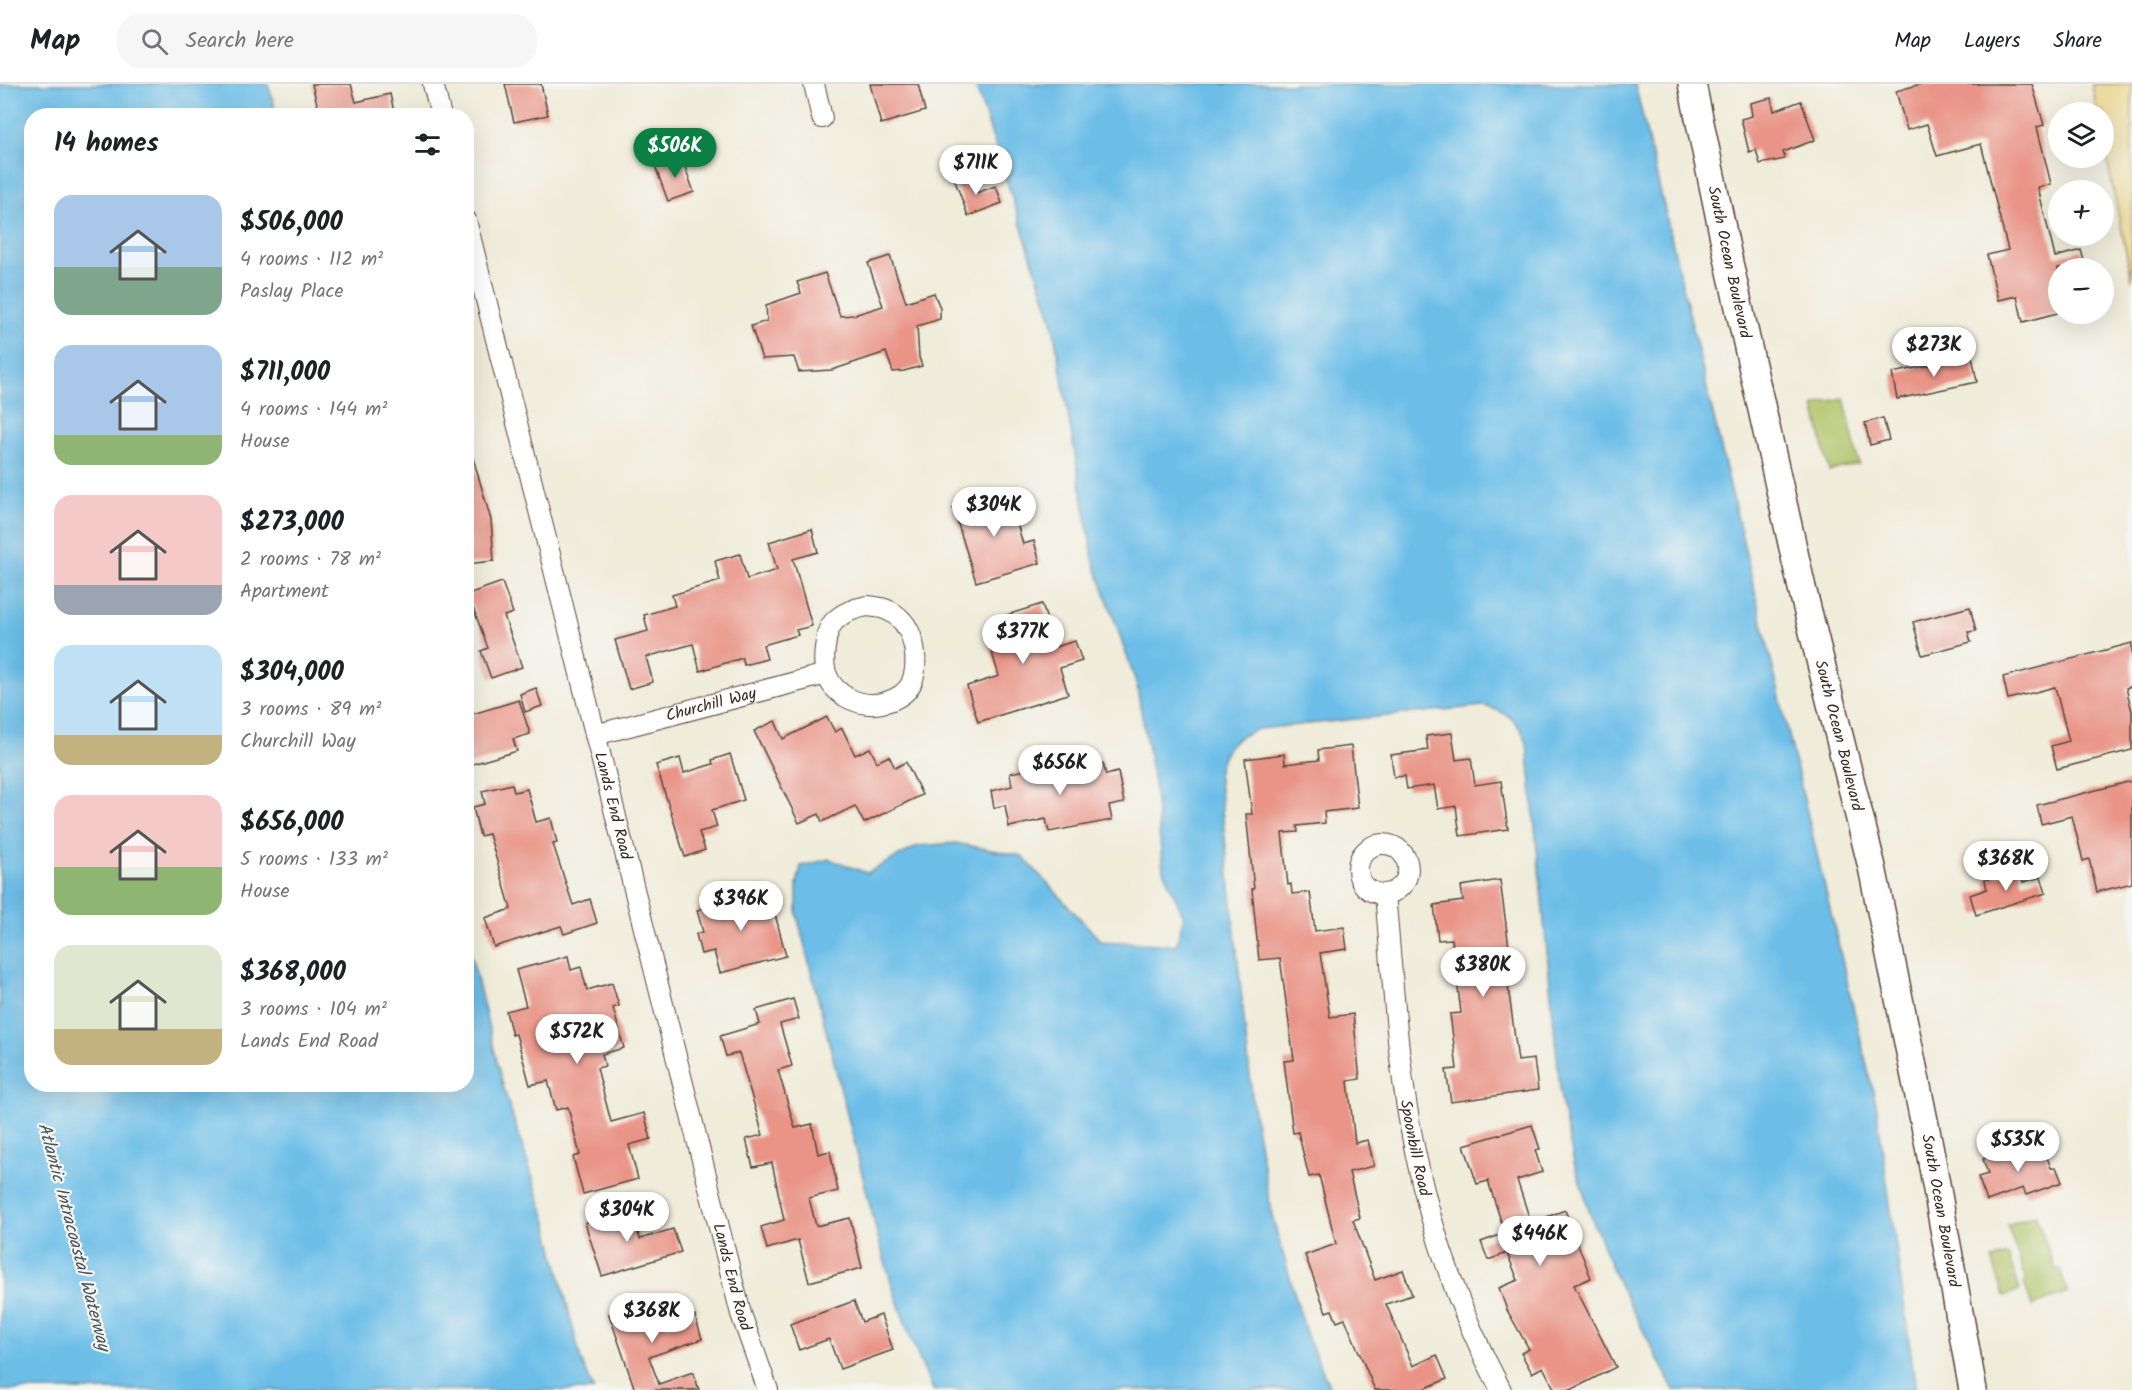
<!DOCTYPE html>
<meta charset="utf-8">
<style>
body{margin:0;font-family:Kalam,sans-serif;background:#f6f6f6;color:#202124;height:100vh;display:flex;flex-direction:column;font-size:22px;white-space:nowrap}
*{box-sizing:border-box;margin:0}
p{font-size:20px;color:#757577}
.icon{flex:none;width:33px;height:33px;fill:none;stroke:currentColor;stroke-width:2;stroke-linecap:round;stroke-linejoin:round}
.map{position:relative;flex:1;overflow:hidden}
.side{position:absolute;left:24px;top:24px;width:450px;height:984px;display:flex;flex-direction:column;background:#fff;border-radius:24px;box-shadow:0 6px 24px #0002}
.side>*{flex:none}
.fabs{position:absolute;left:2048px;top:18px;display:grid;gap:12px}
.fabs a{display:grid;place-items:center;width:66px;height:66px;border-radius:50%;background:#fff;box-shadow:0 6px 24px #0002;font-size:30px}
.price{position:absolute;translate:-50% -51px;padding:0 14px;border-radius:21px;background:#fff;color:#222;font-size:20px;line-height:39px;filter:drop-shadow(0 2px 3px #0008)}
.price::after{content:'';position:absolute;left:50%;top:36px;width:18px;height:14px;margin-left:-9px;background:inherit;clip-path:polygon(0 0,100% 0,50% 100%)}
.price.current{background:#0b8043;color:#fff}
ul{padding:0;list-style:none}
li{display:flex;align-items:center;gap:18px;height:150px;padding:0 30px}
li span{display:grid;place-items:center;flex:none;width:168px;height:120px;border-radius:18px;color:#555}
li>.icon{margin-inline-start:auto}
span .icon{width:72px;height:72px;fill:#fffc;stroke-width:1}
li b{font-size:26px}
h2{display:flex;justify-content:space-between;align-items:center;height:72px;padding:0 30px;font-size:26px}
header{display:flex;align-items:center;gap:36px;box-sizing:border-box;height:84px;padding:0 30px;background:#fff;border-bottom:2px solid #e0e0e0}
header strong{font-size:28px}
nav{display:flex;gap:33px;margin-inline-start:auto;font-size:21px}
.search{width:420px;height:54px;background:#f6f6f6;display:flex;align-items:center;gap:15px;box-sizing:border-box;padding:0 21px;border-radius:24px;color:#757577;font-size:22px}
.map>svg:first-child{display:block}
.green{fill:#afc265;stroke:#757642;stroke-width:1.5}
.sand{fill:#eeda9e;stroke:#94825e;stroke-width:1.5}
.water{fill:#6cbee8;stroke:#547483;stroke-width:1.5}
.building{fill:#e99487}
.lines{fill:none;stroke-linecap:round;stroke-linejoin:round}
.street-casing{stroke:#56473a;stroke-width:22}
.secondary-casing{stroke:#56473a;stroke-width:30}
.street{stroke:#fff;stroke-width:20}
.secondary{stroke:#fff;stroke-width:27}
.labels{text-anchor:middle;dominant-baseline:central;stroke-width:4.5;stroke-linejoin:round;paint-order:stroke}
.street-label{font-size:16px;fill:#3b2a1e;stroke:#f6f6f2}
.water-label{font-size:18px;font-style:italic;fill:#4a565b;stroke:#f6f6f2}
</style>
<header>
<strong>Map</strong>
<div class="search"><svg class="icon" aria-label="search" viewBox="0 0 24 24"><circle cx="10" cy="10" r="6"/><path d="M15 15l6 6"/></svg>Search here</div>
<nav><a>Map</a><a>Layers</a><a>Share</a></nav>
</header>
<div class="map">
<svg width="2132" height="1306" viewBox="0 0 2132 1306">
<rect width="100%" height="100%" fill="#f6f6f2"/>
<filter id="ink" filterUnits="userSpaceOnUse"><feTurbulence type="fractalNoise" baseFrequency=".0167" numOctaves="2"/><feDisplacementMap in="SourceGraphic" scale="12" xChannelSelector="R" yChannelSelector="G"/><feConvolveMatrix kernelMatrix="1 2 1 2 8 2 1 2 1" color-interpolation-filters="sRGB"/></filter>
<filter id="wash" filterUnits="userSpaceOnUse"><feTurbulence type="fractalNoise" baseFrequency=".008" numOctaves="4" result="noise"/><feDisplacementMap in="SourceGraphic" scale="24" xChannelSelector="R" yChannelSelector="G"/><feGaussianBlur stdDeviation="1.35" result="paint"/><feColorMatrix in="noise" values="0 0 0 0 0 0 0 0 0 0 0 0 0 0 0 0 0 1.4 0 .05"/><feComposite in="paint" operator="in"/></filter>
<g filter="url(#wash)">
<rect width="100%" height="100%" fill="#f0ecda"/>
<g class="green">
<polygon points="1844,314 1859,380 1829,387 1814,321"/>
<polygon points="2036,1131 2056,1187 2060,1186 2068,1209 2032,1222 2024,1199 2027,1197 2007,1141"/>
<polygon points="2008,1171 2020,1206 2004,1212 1992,1176"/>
</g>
<polygon class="sand" points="2092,0 2132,0 2132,196 2103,56 2103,28 2097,28"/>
<g class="water">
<polygon points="0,0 268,0 277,31 32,32 32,1000 466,1000 467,854 504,1006 546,1135 581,1276 594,1306 0,1306"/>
<path d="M975,0h660l241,1020 40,286h-242l-57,-110 -25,-61 -18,-56 -13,-63 -34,-357c-7,-22 -21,-32 -44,-37l-224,23c-25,8 -34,17 -41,42l36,343 18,102 35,120 24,54h-398c-23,-49 -41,-101 -55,-153l-81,-322v-31l4,-18 28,-7 38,14 51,-27 38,-3 66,13 79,85 75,4 8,-28 -21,-47 -9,-87 -18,-101 -43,-123 -41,-239z"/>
</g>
<g id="blocks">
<g class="building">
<polygon points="312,0 351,0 356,18 390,10 395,32 320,32"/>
<polygon points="505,0 541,0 548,31 514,38"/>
<polygon points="870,0 918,0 925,27 881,40"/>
<polygon points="1921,0 2032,0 2044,41 2037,43 2051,100 2038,104 2055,173 2081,166 2086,184 2058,184 2058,229 2023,238 2017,212 1998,216 1987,171 2008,166 1981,60 1937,72 1927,40 1907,46 1896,7"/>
<polygon points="1771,14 1774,27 1801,17 1815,56 1783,68 1785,75 1760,80 1756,66 1749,68 1741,35 1752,32 1750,19"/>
<polygon points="681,72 694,108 668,117 655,82"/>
<polygon points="969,88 976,109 996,102 1002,119 968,132 954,94"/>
<polygon points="890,172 906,218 934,209 940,224 940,235 917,242 919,273 922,282 904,287 893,288 886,268 832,286 799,288 794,273 762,275 751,242 767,237 766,221 801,209 797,198 825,189 840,232 854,231 883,222 868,179"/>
<polygon points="1972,272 1977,298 1897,315 1892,289"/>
<polygon points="1883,334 1889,356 1870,361 1865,339"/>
<polygon points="466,367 471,367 491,436 494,477 466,480"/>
<polygon points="1008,408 1023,460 1034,457 1040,479 976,498 953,424"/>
<polygon points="812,445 818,468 793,475 812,542 796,546 798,551 763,561 767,575 744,581 742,574 700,587 693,560 646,573 653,598 629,605 615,556 648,547 644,531 675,522 672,511 720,497 715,477 740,470 747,495 777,486 769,458"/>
<polygon points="502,498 513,529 504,532 522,583 491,594 481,567 488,564 468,510"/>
<polygon points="1042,520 1055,563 1075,557 1082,577 1060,584 1068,610 978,638 967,602 999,592 986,549 1000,545 997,534"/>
<polygon points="1970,523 1976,547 1968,548 1971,558 1922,571 1913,538"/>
<polygon points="2132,559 2132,602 2126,604 2132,627 2132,666 2057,685 2051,662 2069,657 2055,603 2008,615 2003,593"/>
<polygon points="536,604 542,622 525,628 520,610"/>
<polygon points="519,616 530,650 513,655 517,667 466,682 466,632"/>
<polygon points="827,633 835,648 842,644 855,671 870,664 877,678 889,672 895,684 906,678 922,711 864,739 855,722 822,738 819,730 799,739 754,647 775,637 783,655"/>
<polygon points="1452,649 1456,676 1471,674 1475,701 1501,697 1508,745 1460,752 1456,722 1438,725 1434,701 1407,705 1405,692 1394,693 1391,671 1428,666 1426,652"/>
<polygon points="1351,662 1358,724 1324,728 1325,739 1297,742 1298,748 1282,749 1288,801 1291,800 1292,810 1310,808 1315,847 1344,843 1347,865 1320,869 1330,933 1353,930 1360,995 1348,997 1355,1059 1368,1056 1374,1082 1349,1088 1360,1134 1353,1136 1375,1196 1403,1186 1412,1211 1386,1220 1413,1282 1437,1271 1447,1295 1421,1306 1375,1306 1345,1235 1337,1238 1332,1226 1326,1228 1305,1171 1336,1160 1319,1091 1309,1093 1298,1048 1293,1049 1284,977 1294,976 1280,874 1259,876 1256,846 1252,805 1254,805 1246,730 1252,730 1245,675 1284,670 1285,680 1319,676 1318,666"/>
<polygon points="730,670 744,716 712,726 717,743 699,748 705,766 685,773 656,681 680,674 684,689 713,680 712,676"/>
<polygon points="1060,679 1062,687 1103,679 1106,691 1118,688 1124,719 1109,722 1112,736 1049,748 1046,735 1009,743 1005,721 994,724 991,707 1012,702 1010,689"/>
<polygon points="2132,697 2132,799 2097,808 2089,775 2083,777 2072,732 2041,740 2037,721"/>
<polygon points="512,700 514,708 527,705 536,738 551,734 557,759 553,760 573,821 590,815 597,839 564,850 561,842 494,863 485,834 511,825 489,750 480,752 473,723 485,720 482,707"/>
<polygon points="2019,785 2023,798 2041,793 2046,809 1976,831 1970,811 1987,805 1985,796"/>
<polygon points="1500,796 1513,893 1507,894 1518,977 1534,975 1538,1006 1451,1018 1446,986 1457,985 1450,930 1461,929 1452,855 1438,856 1434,821 1463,817 1461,802"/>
<polygon points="769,807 786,872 720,889 714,867 701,870 696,850 703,848 697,826"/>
<polygon points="568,872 571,886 581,883 587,906 612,899 619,922 613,924 624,964 602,970 605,982 597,984 611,1038 644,1029 651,1055 629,1061 638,1095 583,1110 573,1073 580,1071 568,1023 556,1026 548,997 530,1001 516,950 512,951 506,927 526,922 516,886"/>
<polygon points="793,915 799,935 780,940 792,982 778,986 795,1044 812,1040 818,1070 830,1067 838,1107 809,1114 816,1142 850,1134 862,1184 809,1198 798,1156 767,1165 761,1143 784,1136 772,1079 753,1083 746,1055 763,1051 739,969 726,972 720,952 760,940 756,926"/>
<polygon points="1532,1041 1540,1065 1535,1066 1542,1088 1517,1096 1531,1139 1565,1126 1591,1194 1574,1201 1616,1283 1571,1306 1555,1306 1543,1283 1532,1289 1521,1269 1529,1265 1507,1226 1499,1204 1518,1196 1507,1169 1488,1176 1481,1158 1505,1149 1488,1097 1477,1100 1464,1061"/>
<polygon points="2021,1062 2024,1070 2043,1063 2051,1084 2056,1083 2062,1098 2026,1111 2023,1104 1987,1117 1978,1093 1988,1090 1983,1075"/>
<polygon points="630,1125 640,1155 673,1145 681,1168 602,1192 585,1139"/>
<polygon points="651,1215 657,1232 663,1230 667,1242 695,1232 702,1255 649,1273 659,1300 693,1288 699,1306 635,1306 609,1230"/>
<polygon points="854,1217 862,1238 881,1231 893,1266 840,1285 829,1255 799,1266 790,1240"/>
</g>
</g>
</g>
<g filter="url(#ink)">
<use href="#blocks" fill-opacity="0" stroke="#56473a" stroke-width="1.5"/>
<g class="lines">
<g class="street-casing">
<g id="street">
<polyline points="433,0 441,32"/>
<polyline points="814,0 822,34"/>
<path id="s1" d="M466,136l258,1027 17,67 27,76"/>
<path d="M867,522c11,1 21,2 30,10 18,14 23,48 14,68 -5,10 -15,15 -25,18 -23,7 -52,-5 -60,-29 -3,-10 -2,-21 0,-32 1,-9 4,-17 12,-23 8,-7 19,-10 29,-12z"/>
<path id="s2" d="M595,651l231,-61"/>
<circle cx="1383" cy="785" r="25"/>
<path id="s3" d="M1385,810c8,85 12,173 30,257 17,84 46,164 86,239"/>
</g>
</g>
<g class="secondary-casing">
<g id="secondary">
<path id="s4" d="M1692,0l38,183 72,321 70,279 57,278 44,245"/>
</g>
</g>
<use href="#street" class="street"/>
<use href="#secondary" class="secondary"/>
</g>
</g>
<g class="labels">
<g class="street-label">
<text stroke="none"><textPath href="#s4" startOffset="182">South Ocean Boulevard</textPath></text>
<text stroke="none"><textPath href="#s2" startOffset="120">Churchill Way</textPath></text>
<text stroke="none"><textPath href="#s4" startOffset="668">South Ocean Boulevard</textPath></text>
<text stroke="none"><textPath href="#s1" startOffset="604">Lands End Road</textPath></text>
<text stroke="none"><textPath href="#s3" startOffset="256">Spoonbill Road</textPath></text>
<text stroke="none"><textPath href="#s4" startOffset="1154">South Ocean Boulevard</textPath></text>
<text stroke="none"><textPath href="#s1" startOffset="1090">Lands End Road</textPath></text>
</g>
<g class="water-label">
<text transform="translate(73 1153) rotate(75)">Atlantic Intracoastal Waterway</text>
</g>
</g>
</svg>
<div class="fabs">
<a><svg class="icon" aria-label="layers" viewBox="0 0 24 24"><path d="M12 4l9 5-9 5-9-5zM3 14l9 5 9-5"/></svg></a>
<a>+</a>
<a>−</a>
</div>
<b class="price current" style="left:675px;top:95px">$506K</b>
<b class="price" style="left:976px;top:112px">$711K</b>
<b class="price" style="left:1934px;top:294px">$273K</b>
<b class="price" style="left:994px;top:454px">$304K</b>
<b class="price" style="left:1023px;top:581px">$377K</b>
<b class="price" style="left:1060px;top:712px">$656K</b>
<b class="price" style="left:2006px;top:808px">$368K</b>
<b class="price" style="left:741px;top:848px">$396K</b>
<b class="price" style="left:1483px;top:914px">$380K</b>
<b class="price" style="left:577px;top:981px">$572K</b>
<b class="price" style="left:2018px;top:1089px">$535K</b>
<b class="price" style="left:627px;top:1159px">$304K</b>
<b class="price" style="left:1540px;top:1183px">$446K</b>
<b class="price" style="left:652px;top:1260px">$368K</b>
<section class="side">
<h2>14 homes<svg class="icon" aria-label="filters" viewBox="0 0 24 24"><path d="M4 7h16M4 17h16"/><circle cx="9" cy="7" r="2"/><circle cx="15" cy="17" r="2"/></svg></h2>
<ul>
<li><span style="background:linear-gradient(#a9c7e8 60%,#7fa58c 0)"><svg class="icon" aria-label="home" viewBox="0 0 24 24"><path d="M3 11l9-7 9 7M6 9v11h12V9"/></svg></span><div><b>$506,000</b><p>4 rooms · 112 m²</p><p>Paslay Place</p></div></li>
<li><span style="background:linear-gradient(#a9c7e8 75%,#8fb573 0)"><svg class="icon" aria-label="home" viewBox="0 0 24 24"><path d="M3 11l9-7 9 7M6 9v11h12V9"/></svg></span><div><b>$711,000</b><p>4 rooms · 144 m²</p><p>House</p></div></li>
<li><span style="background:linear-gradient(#f6c9c9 75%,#9aa5b1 0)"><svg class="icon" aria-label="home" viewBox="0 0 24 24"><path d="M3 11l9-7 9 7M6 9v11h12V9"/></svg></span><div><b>$273,000</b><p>2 rooms · 78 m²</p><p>Apartment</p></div></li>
<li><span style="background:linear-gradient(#bfe0f5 75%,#c2b280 0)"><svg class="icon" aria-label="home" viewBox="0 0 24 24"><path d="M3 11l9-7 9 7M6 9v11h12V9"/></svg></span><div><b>$304,000</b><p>3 rooms · 89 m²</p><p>Churchill Way</p></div></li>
<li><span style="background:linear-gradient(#f6c9c9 60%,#8fb573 0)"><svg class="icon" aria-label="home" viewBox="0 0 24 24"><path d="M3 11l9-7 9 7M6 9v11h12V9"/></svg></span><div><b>$656,000</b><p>5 rooms · 133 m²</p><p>House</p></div></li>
<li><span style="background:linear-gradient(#dfe7d0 70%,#c2b280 0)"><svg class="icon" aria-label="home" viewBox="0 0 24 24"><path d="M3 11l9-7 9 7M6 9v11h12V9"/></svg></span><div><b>$368,000</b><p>3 rooms · 104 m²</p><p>Lands End Road</p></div></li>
</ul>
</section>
</div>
